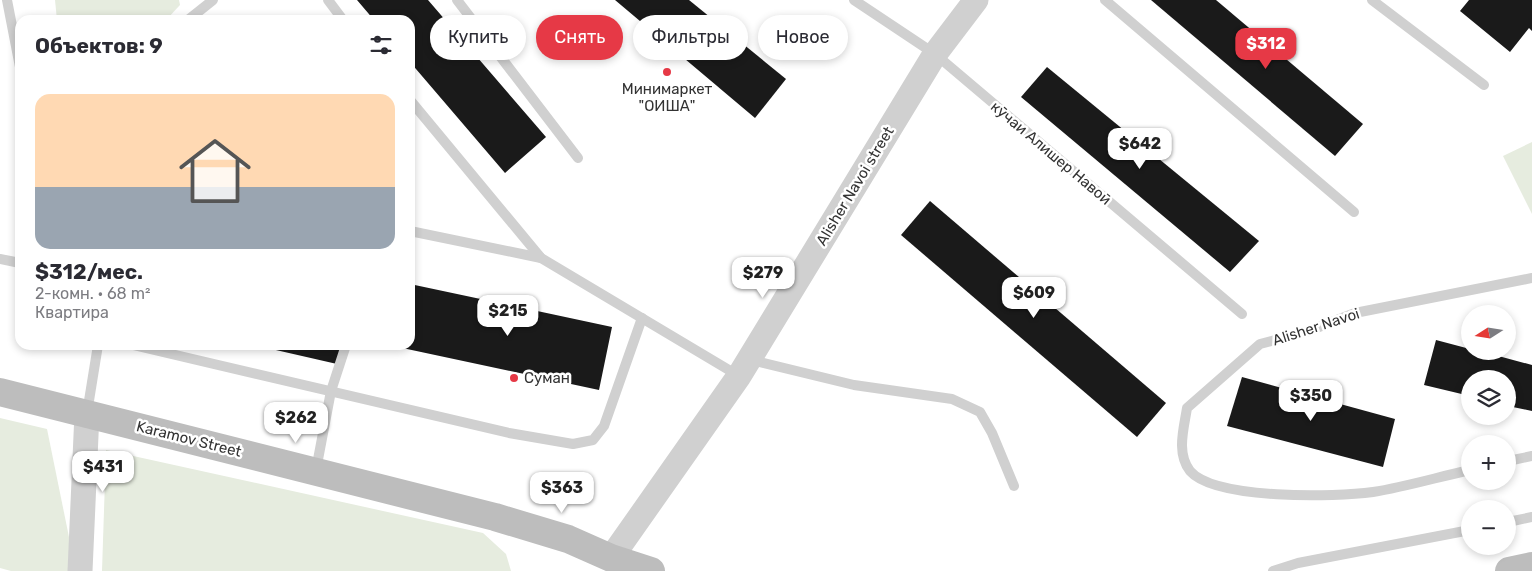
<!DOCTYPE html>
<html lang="ru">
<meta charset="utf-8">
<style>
body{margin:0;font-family:Rubik,sans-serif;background:#f2f2f3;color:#2b2b33;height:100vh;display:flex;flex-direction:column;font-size:19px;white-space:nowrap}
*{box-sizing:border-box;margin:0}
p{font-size:16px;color:#7c7c81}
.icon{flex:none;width:28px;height:28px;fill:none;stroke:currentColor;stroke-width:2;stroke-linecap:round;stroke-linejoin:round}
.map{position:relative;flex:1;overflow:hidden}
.panel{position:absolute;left:15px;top:15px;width:400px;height:335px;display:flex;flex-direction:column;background:#fff;border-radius:15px;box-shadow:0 2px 8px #0003}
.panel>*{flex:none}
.top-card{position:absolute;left:430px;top:15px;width:475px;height:45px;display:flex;gap:10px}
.needle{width:32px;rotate:258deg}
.buttons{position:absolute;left:1461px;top:305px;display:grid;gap:10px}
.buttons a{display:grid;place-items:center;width:55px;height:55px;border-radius:50%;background:#fff;box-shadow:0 2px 8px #0003;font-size:25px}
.price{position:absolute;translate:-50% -42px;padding:0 11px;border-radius:10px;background:#fff;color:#222;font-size:16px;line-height:32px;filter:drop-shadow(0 1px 2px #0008)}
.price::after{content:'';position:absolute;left:50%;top:30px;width:15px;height:11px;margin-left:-8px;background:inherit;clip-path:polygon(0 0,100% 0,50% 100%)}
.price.active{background:#e63946;color:#fff}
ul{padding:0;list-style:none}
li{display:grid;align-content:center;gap:10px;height:265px;padding:0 20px}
li span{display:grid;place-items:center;height:155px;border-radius:15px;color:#555}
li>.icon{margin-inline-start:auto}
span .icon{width:90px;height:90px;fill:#fffc;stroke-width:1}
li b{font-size:21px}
h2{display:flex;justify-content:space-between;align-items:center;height:60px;padding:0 20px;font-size:21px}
.pill{padding:0 18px;border-radius:22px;background:#fff;box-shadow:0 2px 8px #0003;font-size:18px;line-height:45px}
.pill.active{background:#e63946;color:#fff}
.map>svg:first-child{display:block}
.green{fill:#e6ecdf}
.building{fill:#1a1a1a}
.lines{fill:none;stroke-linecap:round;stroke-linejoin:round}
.service{stroke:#d0d0d0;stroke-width:10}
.tertiary{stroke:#d0d0d0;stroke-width:25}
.secondary{stroke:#bdbdbd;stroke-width:28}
.poi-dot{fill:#e63946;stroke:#fff;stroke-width:2}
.labels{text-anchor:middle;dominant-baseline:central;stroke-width:5;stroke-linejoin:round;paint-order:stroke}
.poi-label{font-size:15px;fill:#333;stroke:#fff}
.street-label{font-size:15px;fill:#333;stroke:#fff}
</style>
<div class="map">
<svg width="1532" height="571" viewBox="0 0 1532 571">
<rect width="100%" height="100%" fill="#fff"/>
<g class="green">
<polygon points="55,0 179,0 180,5 166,20 57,20"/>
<polygon points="1532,142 1532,214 1503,156"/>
<polygon points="0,418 47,429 70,542 69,571 11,571 0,568"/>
<polygon points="106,450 483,533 506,554 511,571 102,571"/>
</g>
<g class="building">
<polygon points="357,0 428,0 546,137 505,173 410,62 410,20 374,20"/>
<polygon points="615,0 689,0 786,79 755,118"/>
<polygon points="1151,0 1216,0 1363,124 1335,156"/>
<polygon points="1469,0 1532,0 1532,31 1529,28 1510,52 1460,11"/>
<polygon points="1047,67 1259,241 1230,272 1021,97"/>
<polygon points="930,201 1166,403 1137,437 901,235"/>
<polygon points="410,284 612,327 599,390 393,346 410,345"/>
<polygon points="1436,340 1470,349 1470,351 1480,351 1532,365 1532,411 1508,406 1508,379 1470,379 1470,396 1424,385"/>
<polygon points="254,345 341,345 337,364"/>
<polygon points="1242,377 1395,419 1383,467 1227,426"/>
</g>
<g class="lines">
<g class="service">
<polyline points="7,0 20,67"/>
<polyline points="328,0 343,20"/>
<polyline points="457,0 578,158"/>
<polyline points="854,0 935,54 1242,314"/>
<polyline points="1105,0 1354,212"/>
<polyline points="1372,0 1484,85"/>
<polyline points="188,20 213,0"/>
<polyline points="410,100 541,258 739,376"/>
<polyline points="410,231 541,258"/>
<polyline points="0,259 20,263"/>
<polyline points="133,345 509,433 573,444 593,440 604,426 642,318"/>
<polyline points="751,360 854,385 952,399 980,412 992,433 1014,486"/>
<polyline points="87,413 98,345"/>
<polyline points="1508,461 1532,456"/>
<polyline points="316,470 331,391 346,345"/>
<path d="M1470,470c-32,7 -65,17 -97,22 -37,5 -158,8 -183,-21 -14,-18 -6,-43 -3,-63l73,-64 46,-12 49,-19 177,-35"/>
<polyline points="1508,522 1532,517"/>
<polyline points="1273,571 1298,563 1470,530"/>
</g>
<g class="tertiary">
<polyline points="611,558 739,376 935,54 976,0"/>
<polyline points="80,571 87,413"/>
</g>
<g class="secondary">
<polyline points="0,392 495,517 568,539 611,558 651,571"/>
<polyline points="1509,571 1532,566"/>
</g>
</g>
<g class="poi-dot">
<circle cx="667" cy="72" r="5"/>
<circle cx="514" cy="378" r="5"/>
</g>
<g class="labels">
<g class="poi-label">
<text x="667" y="89">Минимаркет<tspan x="667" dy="17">"ОИША"</tspan></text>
<text x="524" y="378" text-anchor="start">Суман</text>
</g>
<g class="street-label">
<text transform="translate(1051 153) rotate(40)">кӯчаи Алишер Навоӣ</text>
<text transform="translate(855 186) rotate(-59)">Alisher Navoi street</text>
<text transform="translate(1316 327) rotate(-18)">Alisher Navoi</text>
<text transform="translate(189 439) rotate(14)">Karamov Street</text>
</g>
</g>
</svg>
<div class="buttons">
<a><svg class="needle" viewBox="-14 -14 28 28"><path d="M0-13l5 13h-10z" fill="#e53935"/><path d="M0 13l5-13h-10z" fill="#7c7c81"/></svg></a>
<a><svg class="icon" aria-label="layers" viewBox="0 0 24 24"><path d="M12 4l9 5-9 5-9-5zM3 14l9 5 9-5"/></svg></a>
<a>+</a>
<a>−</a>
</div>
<b class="price active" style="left:1266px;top:70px">$312</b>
<b class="price" style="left:1140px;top:170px">$642</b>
<b class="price" style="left:763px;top:299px">$279</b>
<b class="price" style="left:1034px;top:319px">$609</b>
<b class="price" style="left:508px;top:337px">$215</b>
<b class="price" style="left:1311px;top:422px">$350</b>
<b class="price" style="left:296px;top:444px">$262</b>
<b class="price" style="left:103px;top:493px">$431</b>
<b class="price" style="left:562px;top:514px">$363</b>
<div class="top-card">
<a class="pill">Купить</a>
<a class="pill active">Снять</a>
<a class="pill">Фильтры</a>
<a class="pill">Новое</a>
</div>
<section class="panel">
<h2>Объектов: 9<svg class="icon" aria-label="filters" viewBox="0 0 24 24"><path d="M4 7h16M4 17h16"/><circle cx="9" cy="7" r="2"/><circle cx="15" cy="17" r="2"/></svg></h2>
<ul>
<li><span style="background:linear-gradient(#ffd9b3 60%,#9aa5b1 0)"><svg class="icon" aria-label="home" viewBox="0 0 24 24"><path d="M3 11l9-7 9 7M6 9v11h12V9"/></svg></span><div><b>$312/мес.</b><p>2-комн. · 68 m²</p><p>Квартира</p></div></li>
</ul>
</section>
</div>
